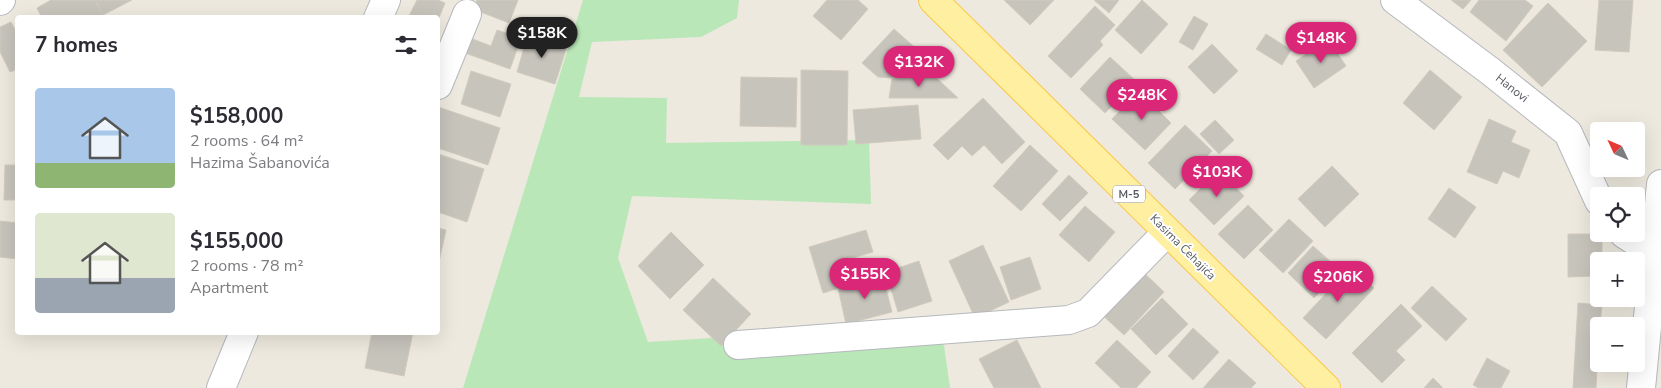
<!DOCTYPE html>
<meta charset="utf-8">
<style>
body{margin:0;font-family:"Nunito Sans",sans-serif;background:#f7f7f7;color:#2b2b33;height:100vh;display:flex;flex-direction:column;font-size:19px;white-space:nowrap}
*{box-sizing:border-box;margin:0}
p{font-size:16px;color:#7c7c81}
.icon{flex:none;width:28px;height:28px;fill:none;stroke:currentColor;stroke-width:2;stroke-linecap:round;stroke-linejoin:round}
.map{position:relative;flex:1;overflow:hidden}
.sheet{position:absolute;left:15px;top:15px;width:425px;height:320px;display:flex;flex-direction:column;background:#fff;border-radius:5px;box-shadow:0 5px 20px #0002}
.sheet>*{flex:none}
.needle{width:32px;rotate:314deg}
.tools{position:absolute;left:1590px;top:122px;display:grid;gap:10px}
.tools a{display:grid;place-items:center;width:55px;height:55px;border-radius:5px;background:#fff;box-shadow:0 5px 20px #0002;font-size:25px}
.price{position:absolute;translate:-50% -42px;padding:0 11px;border-radius:18px;background:#db2777;color:#fff;font-size:16px;line-height:32px;filter:drop-shadow(0 1px 2px #0008)}
.price::after{content:'';position:absolute;left:50%;top:30px;width:15px;height:11px;margin-left:-8px;background:inherit;clip-path:polygon(0 0,100% 0,50% 100%)}
.price.active{background:#222;color:#fff}
ul{padding:0;list-style:none}
li{display:flex;align-items:center;gap:15px;height:125px;padding:0 20px}
li span{display:grid;place-items:center;flex:none;width:140px;height:100px;border-radius:5px;color:#555}
li>.icon{margin-inline-start:auto}
span .icon{width:60px;height:60px;fill:#fffc;stroke-width:1}
li b{font-size:21px}
h2{display:flex;justify-content:space-between;align-items:center;height:60px;padding:0 20px;font-size:21px}
.map>svg:first-child{display:block}
.green{fill:#b9e7b8}
.building{fill:#c7c4bc;stroke:#d1cbbd}
.lines{fill:none;stroke-linecap:round;stroke-linejoin:round}
.minor-casing{stroke:#b5b8bd;stroke-width:30}
.major-casing{stroke:#fbc849;stroke-width:30}
.minor{stroke:#fff;stroke-width:28}
.major{stroke:#ffefa1;stroke-width:28}
.labels{text-anchor:middle;dominant-baseline:central;stroke-width:4;stroke-linejoin:round;paint-order:stroke}
.shield{fill:#fff;stroke:#8a8d90;stroke-width:1}
.shield-label{font-size:11px;font-weight:bold;fill:#585c61}
.street-label{font-size:12px;fill:#585c61;stroke:#fff}
</style>
<div class="map">
<svg width="1661" height="388" viewBox="0 0 1661 388">
<rect width="100%" height="100%" fill="#ede9de"/>
<polygon class="green" points="583,0 739,0 737,18 701,37 592,42 579,97 667,98 666,143 869,140 871,204 632,196 618,258 648,342 941,324 950,388 463,388"/>
<g class="building">
<polygon points="51,0 95,0 105,18 42,18 37,8"/>
<polygon points="95,0 132,0 103,15"/>
<polygon points="417,0 438,0 445,3 438,20 438,18 408,18"/>
<polygon points="477,0 518,0 509,23 473,9"/>
<polygon points="827,0 858,0 868,9 841,40 813,16"/>
<polygon points="1004,0 1054,0 1030,25"/>
<polygon points="1094,0 1119,0 1109,13"/>
<polygon points="1142,0 1168,24 1141,54 1115,30"/>
<polygon points="1451,0 1471,0 1463,9"/>
<polygon points="1479,0 1525,0 1533,6 1506,41 1470,12"/>
<polygon points="1599,0 1633,0 1629,52 1595,50"/>
<polygon points="1548,3 1587,41 1542,87 1503,50"/>
<polygon points="1095,6 1115,25 1100,41 1103,45 1071,78 1048,56"/>
<polygon points="1194,16 1208,24 1193,50 1179,42"/>
<polygon points="11,22 18,35 18,69 10,72 0,52 0,27"/>
<polygon points="894,29 920,52 895,78 878,77 862,63"/>
<polygon points="497,30 521,38 510,69 465,53 470,38 491,46"/>
<polygon points="528,34 567,46 555,84 517,72"/>
<polygon points="1266,34 1291,50 1282,65 1256,49"/>
<polygon points="1328,39 1346,66 1314,88 1296,61"/>
<polygon points="1212,44 1238,71 1214,94 1188,67"/>
<polygon points="1110,57 1136,81 1105,113 1080,89"/>
<polygon points="801,70 848,71 847,145 801,145"/>
<polygon points="1430,70 1462,97 1434,130 1403,103"/>
<polygon points="471,71 511,84 500,117 461,104"/>
<polygon points="930,72 958,98 889,98 892,79"/>
<polygon points="741,77 797,78 796,127 740,126"/>
<polygon points="1139,91 1171,123 1145,150 1112,119"/>
<polygon points="983,98 1025,142 1002,164 984,145 972,156 962,146 948,160 933,145"/>
<polygon points="918,105 921,139 856,144 853,110"/>
<polygon points="438,107 500,128 488,165 438,148"/>
<polygon points="1489,119 1516,131 1511,142 1530,150 1519,178 1503,171 1497,184 1467,172"/>
<polygon points="1215,120 1234,140 1219,154 1200,134"/>
<polygon points="1185,125 1212,151 1175,189 1148,163"/>
<polygon points="1030,145 1058,171 1021,211 993,186"/>
<polygon points="438,154 484,169 467,222 438,212"/>
<polygon points="5,165 18,165 18,200 4,200"/>
<polygon points="1332,166 1359,194 1325,227 1298,199"/>
<polygon points="1219,170 1244,196 1214,225 1189,200"/>
<polygon points="1069,175 1088,193 1060,221 1042,204"/>
<polygon points="1449,188 1476,207 1455,238 1428,219"/>
<polygon points="1248,205 1273,230 1244,259 1218,234"/>
<polygon points="1085,206 1115,232 1089,262 1059,235"/>
<polygon points="1289,219 1313,241 1283,273 1259,250"/>
<polygon points="0,221 18,223 18,259 0,257"/>
<polygon points="438,228 446,230 438,266"/>
<polygon points="866,230 873,252 849,259 856,283 823,293 809,247"/>
<polygon points="671,232 704,265 670,299 638,266"/>
<polygon points="1568,234 1602,234 1602,261 1599,261 1599,276 1568,277"/>
<polygon points="983,245 1009,302 975,318 949,261"/>
<polygon points="1313,246 1340,270 1314,298 1288,273"/>
<polygon points="1030,257 1041,289 1011,300 1000,267"/>
<polygon points="919,261 932,301 898,312 886,272"/>
<polygon points="1351,267 1374,288 1326,339 1303,318"/>
<polygon points="1139,268 1164,292 1124,335 1098,311"/>
<polygon points="883,277 892,312 846,324 838,288"/>
<polygon points="713,278 751,314 721,346 683,310"/>
<polygon points="1432,286 1467,319 1446,341 1411,308"/>
<polygon points="1162,298 1188,324 1156,355 1131,329"/>
<polygon points="1578,303 1602,305 1600,326 1599,326 1596,388 1573,388"/>
<polygon points="1401,304 1422,326 1396,351 1405,360 1382,383 1352,353"/>
<polygon points="1193,328 1219,352 1193,380 1168,356"/>
<polygon points="372,332 413,332 404,376 365,368"/>
<polygon points="1017,340 1041,388 994,388 979,359"/>
<polygon points="1117,340 1151,372 1136,388 1121,388 1095,363"/>
<polygon points="1487,358 1510,371 1501,388 1479,388 1473,385"/>
<polygon points="1229,359 1256,383 1251,388 1203,388"/>
<polygon points="1433,378 1443,388 1424,388"/>
</g>
<g class="lines">
<g class="minor-casing">
<g id="minor">
<polyline points="1395,0 1490,71 1568,133 1599,201"/>
<polyline points="0,1 1,0"/>
<polyline points="378,18 386,0"/>
<polyline points="438,85 467,14"/>
<polyline points="1624,234 1654,253"/>
<polyline points="738,345 1069,320 1088,313 1167,232"/>
<polyline points="221,388 244,332"/>
<polyline points="1641,388 1661,184"/>
</g>
</g>
<g class="major-casing">
<polyline id="major" points="933,0 1326,388"/>
</g>
<use href="#minor" class="minor"/>
<use href="#major" class="major"/>
</g>
<g class="labels">
<rect class="shield" x="1113" y="185.5" width="32" height="17" rx="4"/>
<g class="shield-label">
<text x="1129" y="194">M-5</text>
</g>
<g class="street-label">
<text transform="translate(1512 88) rotate(38)">Hanovi</text>
<text transform="translate(1183 247) rotate(45)">Kasima Ćehajića</text>
</g>
</g>
</svg>
<div class="tools">
<a><svg class="needle" viewBox="-14 -14 28 28"><path d="M0-13l5 13h-10z" fill="#e53935"/><path d="M0 13l5-13h-10z" fill="#7c7c81"/></svg></a>
<a><svg class="icon" aria-label="locate" viewBox="0 0 24 24"><circle cx="12" cy="12" r="6"/><path d="M12 2v4M12 18v4M2 12h4M18 12h4"/></svg></a>
<a>+</a>
<a>−</a>
</div>
<b class="price active" style="left:542px;top:59px">$158K</b>
<b class="price" style="left:1321px;top:64px">$148K</b>
<b class="price" style="left:919px;top:88px">$132K</b>
<b class="price" style="left:1142px;top:121px">$248K</b>
<b class="price" style="left:1217px;top:198px">$103K</b>
<b class="price" style="left:865px;top:300px">$155K</b>
<b class="price" style="left:1338px;top:303px">$206K</b>
<section class="sheet">
<h2>7 homes<svg class="icon" aria-label="filters" viewBox="0 0 24 24"><path d="M4 7h16M4 17h16"/><circle cx="9" cy="7" r="2"/><circle cx="15" cy="17" r="2"/></svg></h2>
<ul>
<li><span style="background:linear-gradient(#a9c7e8 75%,#8fb573 0)"><svg class="icon" aria-label="home" viewBox="0 0 24 24"><path d="M3 11l9-7 9 7M6 9v11h12V9"/></svg></span><div><b>$158,000</b><p>2 rooms · 64 m²</p><p>Hazima Šabanovića</p></div></li>
<li><span style="background:linear-gradient(#dfe7d0 65%,#9aa5b1 0)"><svg class="icon" aria-label="home" viewBox="0 0 24 24"><path d="M3 11l9-7 9 7M6 9v11h12V9"/></svg></span><div><b>$155,000</b><p>2 rooms · 78 m²</p><p>Apartment</p></div></li>
</ul>
</section>
</div>
